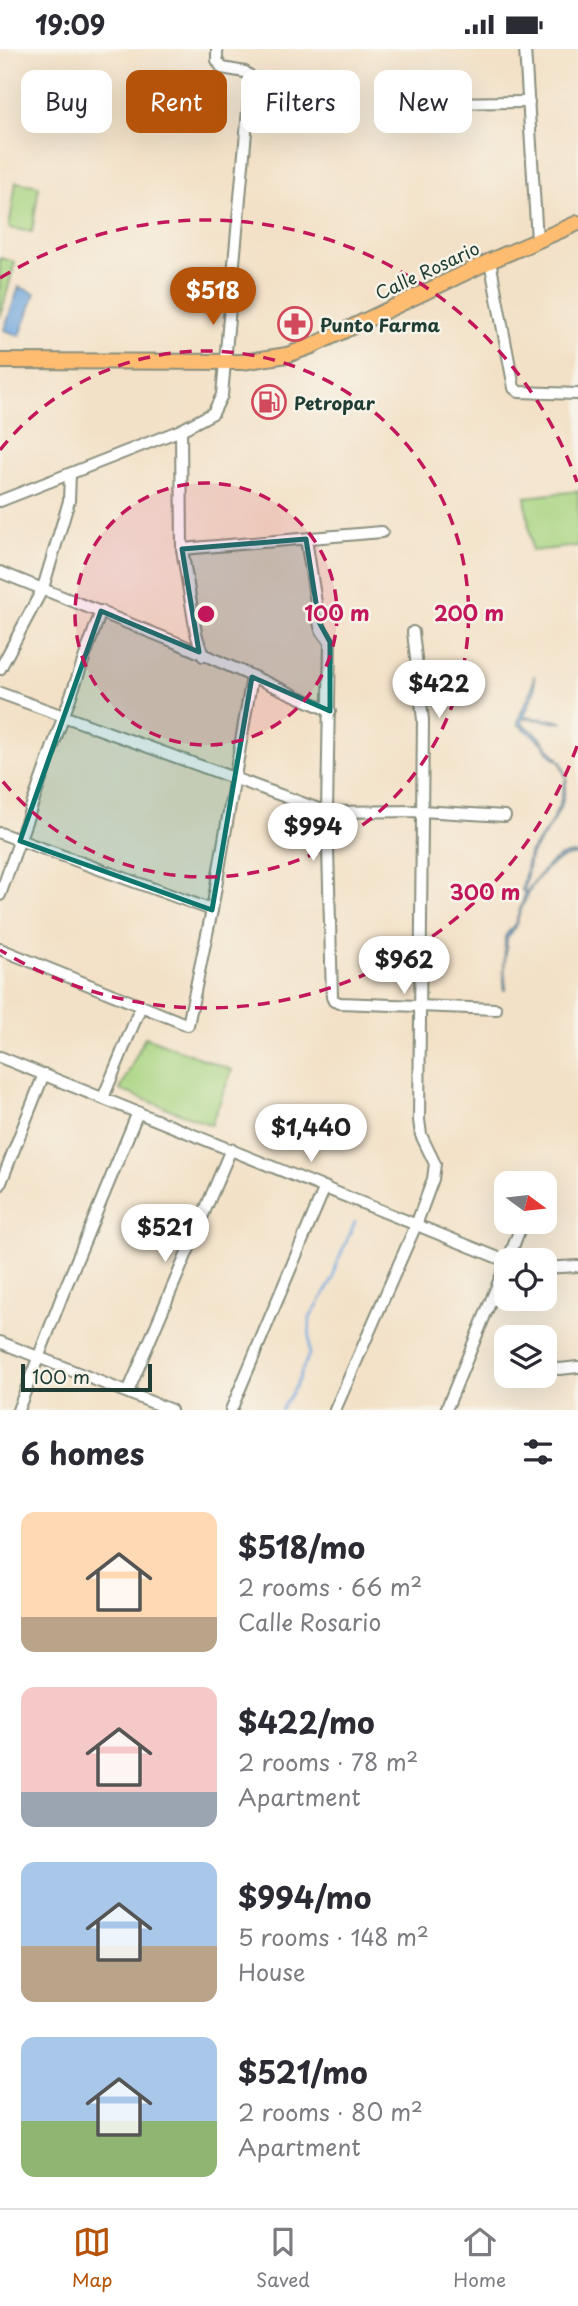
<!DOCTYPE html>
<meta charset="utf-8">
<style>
body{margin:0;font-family:"Playpen Sans",sans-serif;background:#f2f2f3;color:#2b2b33;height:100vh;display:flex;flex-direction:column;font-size:26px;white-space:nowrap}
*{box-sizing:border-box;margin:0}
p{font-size:23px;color:#7c7c81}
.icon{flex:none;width:38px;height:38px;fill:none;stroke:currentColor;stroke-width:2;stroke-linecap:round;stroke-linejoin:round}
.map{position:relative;height:1361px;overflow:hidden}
.panel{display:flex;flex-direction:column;background:#fff;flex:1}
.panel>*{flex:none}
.hud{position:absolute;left:21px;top:21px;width:537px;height:63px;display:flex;gap:14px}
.needle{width:46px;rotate:105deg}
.tools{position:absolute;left:494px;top:1122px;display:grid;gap:14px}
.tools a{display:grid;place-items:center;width:63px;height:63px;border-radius:14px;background:#fff;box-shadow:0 7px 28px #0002;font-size:35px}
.scale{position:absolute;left:21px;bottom:18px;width:131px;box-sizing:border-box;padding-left:7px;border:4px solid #1f3d34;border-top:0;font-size:19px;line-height:24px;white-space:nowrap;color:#1f3d34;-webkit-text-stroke:5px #f7f3e8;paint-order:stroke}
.price{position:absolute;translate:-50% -60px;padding:0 16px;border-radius:24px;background:#fff;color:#222;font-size:23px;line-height:46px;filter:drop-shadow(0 2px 4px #0008)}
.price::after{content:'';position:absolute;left:50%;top:42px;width:21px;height:16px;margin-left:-10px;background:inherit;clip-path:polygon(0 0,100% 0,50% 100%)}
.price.on{background:#b45309;color:#fff}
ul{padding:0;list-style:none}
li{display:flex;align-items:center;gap:21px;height:175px;padding:0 21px}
li span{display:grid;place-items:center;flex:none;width:196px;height:140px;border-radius:14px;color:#555}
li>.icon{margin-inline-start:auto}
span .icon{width:84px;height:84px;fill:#fffc;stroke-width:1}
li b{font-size:30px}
h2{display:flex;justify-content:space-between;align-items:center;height:84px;padding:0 21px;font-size:30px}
.tag{padding:0 24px;border-radius:14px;background:#fff;box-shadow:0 7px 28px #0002;font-size:24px;line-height:63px}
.tag.on{background:#b45309;color:#fff}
.status{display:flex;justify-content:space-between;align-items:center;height:49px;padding:0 35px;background:#fff;direction:ltr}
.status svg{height:19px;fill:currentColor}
.tabs{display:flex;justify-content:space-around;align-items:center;height:98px;border-top:2px solid #e1e1e2;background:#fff;font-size:19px;color:#7c7c81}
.tabs a{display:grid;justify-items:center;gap:4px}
.tabs .on{color:#b45309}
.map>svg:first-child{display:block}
.green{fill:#a8d481;stroke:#64885a;stroke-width:2}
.water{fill:#6da4db;stroke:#467088;stroke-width:2}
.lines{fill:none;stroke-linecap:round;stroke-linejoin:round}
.stream{stroke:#6da4db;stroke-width:2.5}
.minor-casing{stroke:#898f7e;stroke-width:14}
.major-casing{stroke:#898f7e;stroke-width:18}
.minor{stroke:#fff;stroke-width:10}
.major{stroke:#febc70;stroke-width:14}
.marked{fill:#0f766e;fill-opacity:0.2;stroke:#0f766e;stroke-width:5;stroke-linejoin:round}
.ring{fill:none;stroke:#c2185b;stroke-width:3.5;stroke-dasharray:12 9}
.labels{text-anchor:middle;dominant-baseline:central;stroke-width:5;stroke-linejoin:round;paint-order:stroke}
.street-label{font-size:18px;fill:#1f3d34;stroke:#f7f3e8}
.poi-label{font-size:18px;font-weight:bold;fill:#1f3d34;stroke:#f7f3e8;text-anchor:start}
.centre{fill:#c2185b;stroke:#f7f3e8;stroke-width:3.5}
.ring-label{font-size:21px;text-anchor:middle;font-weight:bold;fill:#c2185b;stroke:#f7f3e8;stroke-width:5;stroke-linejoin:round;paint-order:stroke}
</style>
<div class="status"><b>19:09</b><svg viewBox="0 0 49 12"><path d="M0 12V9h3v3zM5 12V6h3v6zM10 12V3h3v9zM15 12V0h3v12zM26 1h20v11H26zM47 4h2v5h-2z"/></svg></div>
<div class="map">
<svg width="578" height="1361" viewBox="0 0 578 1361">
<rect width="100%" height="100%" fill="#f7f3e8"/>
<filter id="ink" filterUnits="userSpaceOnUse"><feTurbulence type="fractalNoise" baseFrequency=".0143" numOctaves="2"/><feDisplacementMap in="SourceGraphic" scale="14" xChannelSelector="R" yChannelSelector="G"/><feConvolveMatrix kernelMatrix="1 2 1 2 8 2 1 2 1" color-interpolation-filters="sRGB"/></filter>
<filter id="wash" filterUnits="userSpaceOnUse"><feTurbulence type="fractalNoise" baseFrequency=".00686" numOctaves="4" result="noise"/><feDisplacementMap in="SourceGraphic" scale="28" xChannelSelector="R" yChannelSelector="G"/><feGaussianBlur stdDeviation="1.57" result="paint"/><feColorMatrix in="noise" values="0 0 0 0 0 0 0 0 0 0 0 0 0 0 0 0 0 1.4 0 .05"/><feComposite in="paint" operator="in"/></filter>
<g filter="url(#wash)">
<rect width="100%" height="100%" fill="#f3e1c7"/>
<g class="green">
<polygon points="16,133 39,137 32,183 9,179"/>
<polygon points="0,209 15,213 0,269"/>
<polygon points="578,442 578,497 532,502 525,448"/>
<polygon points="145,988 232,1021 211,1076 120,1041"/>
</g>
<g class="water">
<polygon points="19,238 35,244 20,287 4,281"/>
<path d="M534,626l1,14 -11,28 31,3 8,3 -40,-5 -1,5 17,13 22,26 6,16 -5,26 -10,20 -22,32 -6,36 2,1c14,-18 28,-43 52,-39 -30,4 -46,28 -57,55 -5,12 -4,19 -14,29l-3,32 2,20h-2l1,-54 10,-12 10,-29 -3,-6 7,-35 21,-29 10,-22 6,-25 -6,-16 -11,-9 -5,-9 -26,-20c0,-14 16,-27 16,-49z"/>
</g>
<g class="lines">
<polyline class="stream" points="281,1361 296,1336 309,1305 310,1269 333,1230 336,1216 355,1173"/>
</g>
</g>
<g filter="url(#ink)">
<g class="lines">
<g class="minor-casing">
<g id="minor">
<polyline points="525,0 537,191"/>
<polyline points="436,54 529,53"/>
<polyline points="490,212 514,339 519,343 578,345"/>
<polyline points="181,381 182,500 196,584 203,607"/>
<polyline points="0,452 181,381 213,364 222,346 225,313 251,28 245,23 222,19 217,11 217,0"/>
<polyline points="306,490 319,573 321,581 330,593 327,763 332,948 334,952 340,954 496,960"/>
<polyline points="182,500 382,483"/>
<polyline points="0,523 180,595 330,662"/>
<polyline points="0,620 43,539 69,452 70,425"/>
<polyline points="0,644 327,763 421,762 505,767"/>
<polyline points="0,784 212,861"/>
<polyline points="0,846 101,562"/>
<polyline points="0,900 188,976 212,861 252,628"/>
<polyline points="0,1008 506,1212"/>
<polyline points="103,1049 141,957"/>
<polyline points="0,1136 44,1025"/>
<polyline points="508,1211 523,1172"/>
<polyline points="544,1219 578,1217"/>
<polyline points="0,1293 171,1361"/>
<polyline points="545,1318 560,1320 578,1318"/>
<polyline points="128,1343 231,1100"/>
<polyline points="18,1361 64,1242 138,1063"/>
<polyline points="231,1361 325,1138"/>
<polyline points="335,1361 416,1176 433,1130 435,1115 421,1086 419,1071 423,671 413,583"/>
<polyline points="446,1361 506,1215"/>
</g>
</g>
<g class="major-casing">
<polyline id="major" points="0,312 242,313 287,306 312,297 490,212 578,174"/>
</g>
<use href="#minor" class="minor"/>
<use href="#major" class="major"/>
</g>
</g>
<path class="marked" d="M306,490l13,83 11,20v69l-78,-34 -40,233 -192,-69 81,-230 98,41 -17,-103z"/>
<circle cx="206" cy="565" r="131" fill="#c2185b" fill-opacity=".12"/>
<g class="ring">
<circle cx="206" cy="565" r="131"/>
<path d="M0 401A263 263 0 1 1 0 729"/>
<path d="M577 697A394 394 0 0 1 0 901M0 229A394 394 0 0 1 577 433"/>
</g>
<defs>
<g id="pharmacy-ring" transform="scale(1.75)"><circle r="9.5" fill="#f7f3e8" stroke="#d1495b" stroke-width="1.5"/><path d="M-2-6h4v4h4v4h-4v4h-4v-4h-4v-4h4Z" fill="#d1495b"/></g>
<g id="fuel-ring" transform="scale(1.75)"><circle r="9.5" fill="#f7f3e8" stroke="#d1495b" stroke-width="1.5"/><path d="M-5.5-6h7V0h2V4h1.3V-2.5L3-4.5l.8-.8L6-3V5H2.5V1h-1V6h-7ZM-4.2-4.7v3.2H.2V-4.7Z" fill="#d1495b"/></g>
</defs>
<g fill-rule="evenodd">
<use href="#pharmacy-ring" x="295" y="275"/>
<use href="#fuel-ring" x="269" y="353"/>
</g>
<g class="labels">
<g class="street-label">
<text transform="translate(427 221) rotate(-25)">Calle Rosario</text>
</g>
<g class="poi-label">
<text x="320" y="275">Punto Farma</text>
<text x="294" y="353">Petropar</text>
</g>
</g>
<circle cx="206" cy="565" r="10" class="centre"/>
<g class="ring-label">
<text x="337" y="572">100 m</text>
<text x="469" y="572">200 m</text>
<text x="485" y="851">300 m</text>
</g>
</svg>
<div class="tools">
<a><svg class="needle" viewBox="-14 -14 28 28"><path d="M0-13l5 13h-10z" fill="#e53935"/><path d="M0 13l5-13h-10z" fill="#7c7c81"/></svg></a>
<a><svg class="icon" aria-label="locate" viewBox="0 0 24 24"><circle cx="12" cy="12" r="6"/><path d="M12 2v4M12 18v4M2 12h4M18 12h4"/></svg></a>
<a><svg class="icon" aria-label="layers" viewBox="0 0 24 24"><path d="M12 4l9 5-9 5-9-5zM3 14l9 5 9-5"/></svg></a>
</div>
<div class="scale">100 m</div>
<b class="price on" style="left:213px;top:278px">$518</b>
<b class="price" style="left:439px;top:671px">$422</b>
<b class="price" style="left:313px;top:814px">$994</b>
<b class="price" style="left:404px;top:947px">$962</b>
<b class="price" style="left:311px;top:1115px">$1,440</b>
<b class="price" style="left:165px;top:1215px">$521</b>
<div class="hud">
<a class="tag">Buy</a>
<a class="tag on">Rent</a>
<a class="tag">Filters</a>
<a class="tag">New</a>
</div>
</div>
<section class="panel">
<h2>6 homes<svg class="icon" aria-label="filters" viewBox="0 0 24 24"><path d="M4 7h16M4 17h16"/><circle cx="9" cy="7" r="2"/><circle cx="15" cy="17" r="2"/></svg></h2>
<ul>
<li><span style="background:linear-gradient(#ffd9b3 75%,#b9a48a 0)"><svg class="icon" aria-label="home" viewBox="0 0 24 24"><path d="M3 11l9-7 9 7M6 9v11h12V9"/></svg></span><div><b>$518/mo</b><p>2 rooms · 66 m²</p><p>Calle Rosario</p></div></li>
<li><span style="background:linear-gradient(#f6c9c9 75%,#9aa5b1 0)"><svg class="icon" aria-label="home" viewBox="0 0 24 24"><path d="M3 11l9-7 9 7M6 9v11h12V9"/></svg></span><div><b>$422/mo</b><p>2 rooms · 78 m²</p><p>Apartment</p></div></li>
<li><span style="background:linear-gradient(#a9c7e8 60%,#b9a48a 0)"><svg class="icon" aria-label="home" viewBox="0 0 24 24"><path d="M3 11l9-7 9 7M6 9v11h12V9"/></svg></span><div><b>$994/mo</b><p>5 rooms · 148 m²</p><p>House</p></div></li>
<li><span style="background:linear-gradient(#a9c7e8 60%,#8fb573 0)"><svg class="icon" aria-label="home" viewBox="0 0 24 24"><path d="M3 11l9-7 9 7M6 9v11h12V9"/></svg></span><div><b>$521/mo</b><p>2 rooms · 80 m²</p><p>Apartment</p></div></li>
</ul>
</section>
<nav class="tabs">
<a class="on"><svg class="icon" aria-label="map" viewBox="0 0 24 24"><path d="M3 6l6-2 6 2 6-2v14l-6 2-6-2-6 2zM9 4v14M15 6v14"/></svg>Map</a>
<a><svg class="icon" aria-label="saved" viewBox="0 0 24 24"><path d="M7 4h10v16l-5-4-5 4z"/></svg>Saved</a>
<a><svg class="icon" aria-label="home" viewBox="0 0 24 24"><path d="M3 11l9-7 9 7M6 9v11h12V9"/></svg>Home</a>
</nav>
